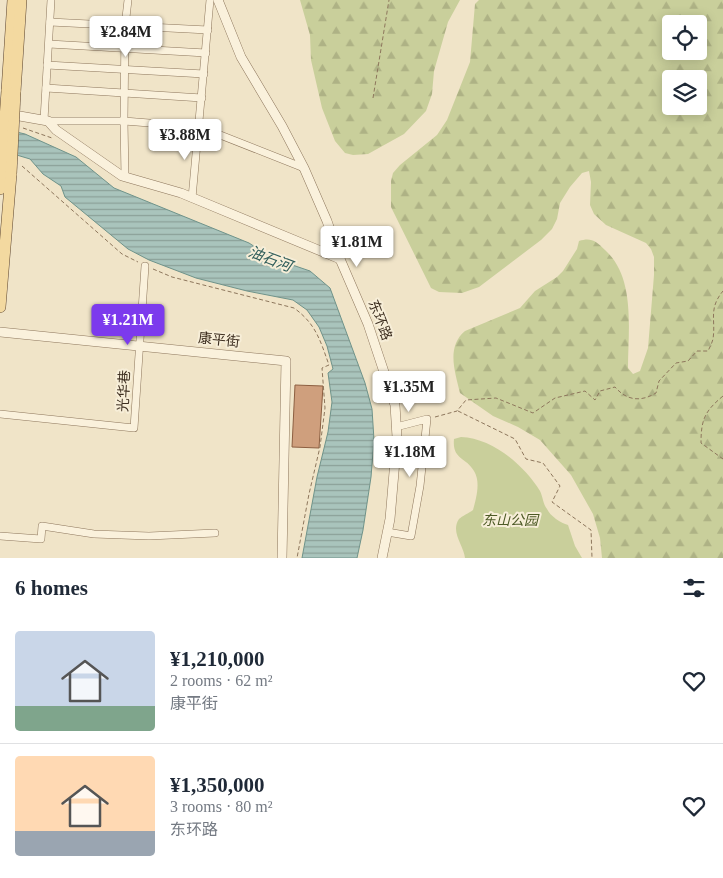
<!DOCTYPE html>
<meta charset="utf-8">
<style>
body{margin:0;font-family:"Times New Roman","Noto Sans SC",serif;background:#f6f6f7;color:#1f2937;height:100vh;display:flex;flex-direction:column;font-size:19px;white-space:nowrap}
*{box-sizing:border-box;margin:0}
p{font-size:16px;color:#747a83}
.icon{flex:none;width:28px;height:28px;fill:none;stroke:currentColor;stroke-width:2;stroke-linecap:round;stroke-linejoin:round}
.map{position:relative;height:558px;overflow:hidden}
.drawer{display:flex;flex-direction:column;background:#fff;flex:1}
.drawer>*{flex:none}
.controls{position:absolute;left:662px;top:15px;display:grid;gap:10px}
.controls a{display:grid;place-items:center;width:45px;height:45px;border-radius:5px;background:#fff;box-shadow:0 2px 12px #0003;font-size:25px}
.price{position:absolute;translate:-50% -42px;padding:0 11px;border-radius:5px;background:#fff;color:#222;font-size:16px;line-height:32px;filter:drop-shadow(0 1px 2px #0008)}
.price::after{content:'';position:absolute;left:50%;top:30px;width:15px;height:11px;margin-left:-8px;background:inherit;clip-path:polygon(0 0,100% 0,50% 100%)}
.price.on{background:#7c3aed;color:#fff}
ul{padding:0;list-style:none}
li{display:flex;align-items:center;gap:15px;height:125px;padding:0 15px}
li+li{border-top:1px solid #e0e1e3}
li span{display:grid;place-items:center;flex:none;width:140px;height:100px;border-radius:5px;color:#555}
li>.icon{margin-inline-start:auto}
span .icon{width:60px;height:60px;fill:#fffc;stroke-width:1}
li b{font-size:21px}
h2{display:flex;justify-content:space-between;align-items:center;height:60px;padding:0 15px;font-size:21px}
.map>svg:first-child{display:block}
.forest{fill:url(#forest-firs);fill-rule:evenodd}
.park{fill:#c9cf9b}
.water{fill:url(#water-rules);stroke:#6f938a}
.building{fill:#cf9f7d;stroke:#8d5f41}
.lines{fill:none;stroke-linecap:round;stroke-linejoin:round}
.minor-casing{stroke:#8d765c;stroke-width:8}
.tertiary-casing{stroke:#8d765c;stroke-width:10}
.primary-casing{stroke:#5b4430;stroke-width:12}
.path{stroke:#8d765c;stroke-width:1;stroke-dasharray:4 2.5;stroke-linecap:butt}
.minor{stroke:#faf1dc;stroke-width:7}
.tertiary{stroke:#faf1dc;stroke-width:9}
.primary{stroke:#f3d9a0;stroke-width:11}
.primary-bridge-casing{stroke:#5b4430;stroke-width:12;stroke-linecap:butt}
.primary-bridge{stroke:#f3d9a0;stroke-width:11}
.labels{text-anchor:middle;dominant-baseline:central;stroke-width:4;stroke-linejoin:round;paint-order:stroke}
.street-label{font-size:14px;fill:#3d2e20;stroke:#f7eed8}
.park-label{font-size:14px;font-style:italic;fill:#4d5a26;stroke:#f7eed8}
.water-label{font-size:15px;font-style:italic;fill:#2f5d5a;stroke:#f7eed8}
</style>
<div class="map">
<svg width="723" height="558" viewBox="0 0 723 558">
<defs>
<pattern id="forest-firs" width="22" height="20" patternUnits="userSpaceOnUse" patternTransform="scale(1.25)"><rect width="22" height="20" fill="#c9cf9b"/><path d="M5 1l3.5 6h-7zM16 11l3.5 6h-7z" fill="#aeb285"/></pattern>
<pattern id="water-rules" width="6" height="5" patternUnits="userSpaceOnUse" patternTransform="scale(1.25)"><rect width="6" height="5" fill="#a9c4bc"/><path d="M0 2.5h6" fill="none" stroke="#8ba098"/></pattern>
</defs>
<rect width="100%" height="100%" fill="#f0e4c8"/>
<g class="forest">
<polygon points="300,0 460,0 448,22 434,71 432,94 426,111 404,134 368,154 353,155 345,153 335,141 322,108 311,60 310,35"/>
<path d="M479,0h244v558h-121l-2,-20 -7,-24 -22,-39 -31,-35 -22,-13 -25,-11 -33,-23c-5,-21 -14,-46 5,-62l55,-23 15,-17 22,-14 6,-6 14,-22 2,-8c12,-4 17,0 26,9 31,28 23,80 23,118l5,6 7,-3 8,-23 6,-73v-18l-3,-8 -5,-6 -40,-18 -12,-11 -4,-9 1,-23 -2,-11 -7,2 -12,14 -10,16 -3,16 -5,10 -11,11 -62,47 -17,6 -23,-1 -8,-4 -40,-81v-26l2,-8 7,-8 37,-30 10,-15 23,-58 5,-58zM671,24h28v27h-28zM671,79h28v27h-28z"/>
</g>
<path class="park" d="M461,437c31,1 63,28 79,54 3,6 3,13 7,18 3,7 14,14 21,16l7,21 7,12h-117c-1,-12 -15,-26 -6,-39 3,-3 10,-6 14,-9 3,-11 8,-28 1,-39 -8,-14 -22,-11 -20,-32z"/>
<polygon class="water" points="0,128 25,134 76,157 114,188 249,243 272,258 310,271 330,288 365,383 372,409 374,440 371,477 363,530 357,558 302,558 317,477 328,432 332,402 328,373 333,369 327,346 319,327 307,310 293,300 247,291 196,278 149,260 128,249 65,197 61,186 43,174 30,159 0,150"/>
<polygon class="building" points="295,385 323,386 319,448 292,447"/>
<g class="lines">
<g class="minor-casing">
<g id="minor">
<polyline points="128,0 125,26 124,121 200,127 304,168"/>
<polyline points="50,22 208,30"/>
<polyline points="49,44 206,53"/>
<polyline points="47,65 204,74"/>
<polyline points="46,88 202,98"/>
<polyline points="44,120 51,0"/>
<polyline points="48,121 124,121 125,177"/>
<polyline points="192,198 210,0"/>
<polyline points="0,414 134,428 145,266"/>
<polyline points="387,532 411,536 420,486 427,419 396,427"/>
<polyline points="0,536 41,539 42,526 94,534 149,536 215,533"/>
</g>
</g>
<g class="tertiary-casing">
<g id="tertiary">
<polyline points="218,0 241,57 282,126 304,168 327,221 340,259 368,324 395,405 397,437 390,519 382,558"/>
<polyline points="14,115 48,121 56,130 122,176 181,193 340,259"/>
<polyline points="0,332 286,361 282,558"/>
</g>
</g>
<g class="primary-casing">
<g id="primary">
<polyline points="7,91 13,0"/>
<polyline points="15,92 21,0"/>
<polyline points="0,189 1,174"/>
<polyline points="0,307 11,174"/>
</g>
</g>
<g class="path">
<polyline points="373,98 389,0"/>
<polyline points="23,128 52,138"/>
<polyline points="22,166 122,254 138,262"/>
<path d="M153,269l19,8 122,31c22,16 26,32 35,57l-7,3 3,40 -5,39 -11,47 -12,64"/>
<path d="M723,396c-18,15 -22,23 -22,47l22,16"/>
<polyline points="458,411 515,439 526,459 543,463 560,486 552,502 591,530 592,558"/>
<path d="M435,417l22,-6 9,-11 30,-2 37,15 22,-15 30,-7 10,9 5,-9 15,-4c12,14 26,15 41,6l3,-12 17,-18 12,-2 9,-10h11c2,-4 4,-8 5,-12 3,-19 -5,-30 10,-48"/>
</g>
<use href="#minor" class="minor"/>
<use href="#tertiary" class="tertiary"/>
<use href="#primary" class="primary"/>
<g class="primary-bridge-casing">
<g id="primary-bridge">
<polyline points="1,174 7,91"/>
<polyline points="11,174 15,92"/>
</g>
</g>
<use href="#primary-bridge" class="primary-bridge"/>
</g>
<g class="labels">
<g class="street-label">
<text transform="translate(380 320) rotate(69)">东环路</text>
<text transform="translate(219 340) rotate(6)">康平街</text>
<text transform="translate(124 391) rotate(-87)">光华巷</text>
</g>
<g class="park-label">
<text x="510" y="520">东山公园</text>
</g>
<g class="water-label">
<text transform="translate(270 259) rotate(21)">油石河</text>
</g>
</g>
</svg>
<div class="controls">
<a><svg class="icon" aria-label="locate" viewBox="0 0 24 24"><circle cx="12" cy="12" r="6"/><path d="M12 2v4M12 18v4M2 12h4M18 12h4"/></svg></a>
<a><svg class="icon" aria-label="layers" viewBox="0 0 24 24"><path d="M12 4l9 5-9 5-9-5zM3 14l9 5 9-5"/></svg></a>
</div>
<b class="price" style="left:126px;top:58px">¥2.84M</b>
<b class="price" style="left:185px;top:161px">¥3.88M</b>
<b class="price" style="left:357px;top:268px">¥1.81M</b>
<b class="price on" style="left:128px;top:346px">¥1.21M</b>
<b class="price" style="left:409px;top:413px">¥1.35M</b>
<b class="price" style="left:410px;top:478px">¥1.18M</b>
</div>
<section class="drawer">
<h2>6 homes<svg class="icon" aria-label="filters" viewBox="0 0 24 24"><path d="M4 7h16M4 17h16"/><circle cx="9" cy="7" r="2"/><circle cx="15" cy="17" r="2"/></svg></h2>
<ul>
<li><span style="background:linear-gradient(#c9d6e8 75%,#7fa58c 0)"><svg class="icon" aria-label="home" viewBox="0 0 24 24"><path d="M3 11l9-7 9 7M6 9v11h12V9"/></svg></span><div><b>¥1,210,000</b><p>2 rooms · 62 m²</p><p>康平街</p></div><svg class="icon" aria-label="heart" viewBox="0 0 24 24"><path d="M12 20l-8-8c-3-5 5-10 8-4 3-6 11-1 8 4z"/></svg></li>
<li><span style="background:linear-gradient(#ffd9b3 75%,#9aa5b1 0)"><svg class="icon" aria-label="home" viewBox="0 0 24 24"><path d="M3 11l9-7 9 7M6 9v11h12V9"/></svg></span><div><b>¥1,350,000</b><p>3 rooms · 80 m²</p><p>东环路</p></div><svg class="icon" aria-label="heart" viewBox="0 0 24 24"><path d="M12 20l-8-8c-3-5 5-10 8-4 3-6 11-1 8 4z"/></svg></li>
</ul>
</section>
